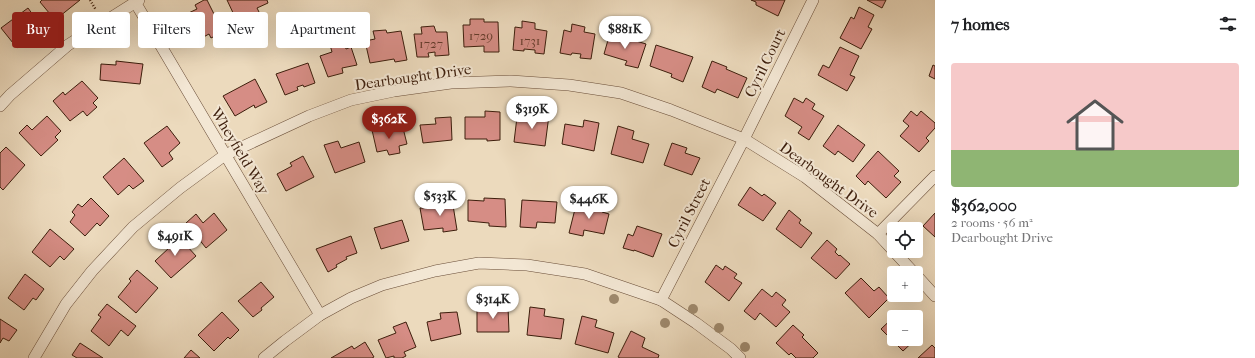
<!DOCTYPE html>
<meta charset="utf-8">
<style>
body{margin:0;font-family:"IM FELL French Canon",serif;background:#f2f2f2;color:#202124;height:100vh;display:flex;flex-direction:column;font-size:15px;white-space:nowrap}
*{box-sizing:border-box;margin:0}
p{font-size:13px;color:#757577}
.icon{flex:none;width:22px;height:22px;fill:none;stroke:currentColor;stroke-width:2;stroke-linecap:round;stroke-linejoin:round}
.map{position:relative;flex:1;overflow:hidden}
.details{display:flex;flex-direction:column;background:#fff;width:320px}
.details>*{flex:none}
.guide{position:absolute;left:12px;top:12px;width:380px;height:36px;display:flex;gap:8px}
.buttons{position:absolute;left:887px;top:222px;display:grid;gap:8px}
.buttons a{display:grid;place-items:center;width:36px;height:36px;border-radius:4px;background:#fff;box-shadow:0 4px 16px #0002;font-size:20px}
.price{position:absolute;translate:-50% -34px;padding:0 9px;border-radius:14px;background:#fff;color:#222;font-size:13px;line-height:26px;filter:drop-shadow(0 1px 2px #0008)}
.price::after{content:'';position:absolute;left:50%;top:24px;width:12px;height:9px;margin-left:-6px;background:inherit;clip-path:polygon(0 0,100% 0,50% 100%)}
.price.on{background:#8f2418;color:#fff}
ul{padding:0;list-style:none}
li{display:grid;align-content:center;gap:8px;height:212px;padding:0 16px}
li span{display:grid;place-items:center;height:124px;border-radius:4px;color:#555}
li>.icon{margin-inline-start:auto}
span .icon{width:72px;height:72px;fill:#fffc;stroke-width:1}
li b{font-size:17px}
h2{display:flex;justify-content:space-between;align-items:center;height:48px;padding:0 16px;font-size:17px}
.pill{padding:0 14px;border-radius:4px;background:#fff;box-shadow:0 4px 16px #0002;font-size:14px;line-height:36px}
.pill.on{background:#8f2418;color:#fff}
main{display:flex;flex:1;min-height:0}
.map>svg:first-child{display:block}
.building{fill:#d68d85;stroke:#3d1e0c}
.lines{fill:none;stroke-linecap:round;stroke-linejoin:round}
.minor-casing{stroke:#694d38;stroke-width:12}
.path{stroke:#3d1e0c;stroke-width:2.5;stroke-dasharray:1 2;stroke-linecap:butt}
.minor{stroke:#f3e7d4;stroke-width:11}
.tree{fill:#9e896d}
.labels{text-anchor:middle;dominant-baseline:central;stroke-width:4;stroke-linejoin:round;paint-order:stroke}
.number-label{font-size:13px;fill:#633a2a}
.street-label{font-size:15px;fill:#3d1e0c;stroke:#f3e7d4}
</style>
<main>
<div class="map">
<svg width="935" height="358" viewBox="0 0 935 358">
<rect width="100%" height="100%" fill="#ecdabd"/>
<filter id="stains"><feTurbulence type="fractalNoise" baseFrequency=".005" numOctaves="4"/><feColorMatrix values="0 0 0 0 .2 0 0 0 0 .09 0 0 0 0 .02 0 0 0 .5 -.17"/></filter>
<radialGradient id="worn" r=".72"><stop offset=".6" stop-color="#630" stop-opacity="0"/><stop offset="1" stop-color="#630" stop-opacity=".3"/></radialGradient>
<g class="building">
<polygon points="42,0 80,0 55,20 40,2"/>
<polygon points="204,0 207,0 223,32 211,38 209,34 198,40 195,35 189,38 178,18 197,9 195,5"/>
<polygon points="227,0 267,0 268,3 257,8 260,14 249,19 246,13 235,17"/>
<polygon points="751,0 785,0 778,16 756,5 756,2"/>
<polygon points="867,0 886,0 882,8"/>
<polygon points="859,7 874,15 868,27 872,29 861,49 840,38 851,17 854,19"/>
<polygon points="28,8 41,26 26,39 26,40 17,48 1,28"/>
<polygon points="470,19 484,19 484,22 498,22 499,52 484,52 484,46 464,47 463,25 470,25"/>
<polygon points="522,21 535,23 535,29 547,31 544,54 535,53 535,50 524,49 524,51 513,50 515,27 522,28"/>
<polygon points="572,24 585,27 584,32 595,34 591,59 580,58 581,54 572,53 571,55 560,53 564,30 571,32"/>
<polygon points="434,26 436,32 447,32 449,55 435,56 435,52 428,53 429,57 417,57 414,34 422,34 421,27"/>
<polygon points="386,30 387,33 401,31 407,60 395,62 394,59 370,63 365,41 375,39 373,31"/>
<polygon points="610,33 646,44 638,68 625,65 627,61 604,54"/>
<polygon points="343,41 346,49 351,47 357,65 342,68 343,73 328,77 320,56 332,52 330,45"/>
<polygon points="656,45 693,57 683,82 671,77 672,74 650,66"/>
<polygon points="840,47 859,56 850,75 855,77 847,91 818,75 823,65 829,68"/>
<polygon points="116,61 143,64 140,84 100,80 101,64 116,65"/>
<polygon points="712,61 727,67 726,69 747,78 738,98 717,89 715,93 702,87"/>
<polygon points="308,63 315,83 304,87 303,85 297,87 298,90 285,95 276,74"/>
<polygon points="933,65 935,66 935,79 929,76"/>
<polygon points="255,79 267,102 255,108 254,105 235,116 223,96"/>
<polygon points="82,81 98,98 93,103 97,107 87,116 83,111 70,121 53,101 63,92 65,95"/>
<polygon points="794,98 803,103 806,98 815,104 812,109 824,116 809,140 798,133 802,127 785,116"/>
<polygon points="485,111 500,112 500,140 487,141 487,139 465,139 465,117 485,117"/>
<polygon points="911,111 917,116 921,111 935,123 935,128 926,138 929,141 919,152 900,136 909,126 903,121"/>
<polygon points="534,113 549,115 545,146 514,142 517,117 533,119"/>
<polygon points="47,116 61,131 55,137 58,140 41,156 19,133 27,125 32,130"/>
<polygon points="451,117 452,140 423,143 420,125 436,124 435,118"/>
<polygon points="584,120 599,123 594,151 562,144 565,124 583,127"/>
<polygon points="838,125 865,145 853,162 838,151 835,155 823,146"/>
<polygon points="167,126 180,143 169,153 173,159 162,167 144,143"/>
<polygon points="618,126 634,131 632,139 649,144 643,163 611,154"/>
<polygon points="386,127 387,131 403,128 407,144 399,146 400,153 389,155 387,150 377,152 372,130"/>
<polygon points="338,141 341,148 359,142 365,162 335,173 324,145"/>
<polygon points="672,143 687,148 685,153 700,158 692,175 664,165"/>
<polygon points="6,147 25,165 3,190 0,187 0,153"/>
<polygon points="878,151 899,171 894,176 901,182 886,198 868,181 865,185 856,176"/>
<polygon points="303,156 314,177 286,191 277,174 292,166 290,163"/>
<polygon points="124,158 144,181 133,189 129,185 118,195 103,177"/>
<polygon points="750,187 762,196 764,194 776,203 763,221 738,205"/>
<polygon points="91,198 109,216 100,226 97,223 85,236 70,222 75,215 72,212 78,204 82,207"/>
<polygon points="484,198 505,199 506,227 489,226 489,223 468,221 468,200 484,201"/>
<polygon points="442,199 452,199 457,230 443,232 443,228 424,230 420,208 433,208 433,205 443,204"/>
<polygon points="522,200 557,202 555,223 537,222 536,228 520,227"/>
<polygon points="590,203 602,206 602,212 609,214 604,234 584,230 583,236 569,233 576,205 589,209"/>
<polygon points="789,210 801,220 799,223 812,233 801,248 776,229"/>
<polygon points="214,213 227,230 206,248 186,223 196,214 203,223"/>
<polygon points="935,213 935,237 923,226"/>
<polygon points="402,220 409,241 381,249 374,228"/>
<polygon points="637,226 662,234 653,257 634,250 634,251 623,248 628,234 633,236"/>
<polygon points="50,229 74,249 64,260 60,256 50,267 32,252"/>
<polygon points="177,235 196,256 171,278 155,261 170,247 167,244"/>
<polygon points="351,236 357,253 346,257 347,259 336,265 337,267 328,272 316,249"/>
<polygon points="827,240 837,249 835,252 839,256 840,255 850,264 836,279 811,258"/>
<polygon points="716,265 723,270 725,266 737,274 734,278 742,283 729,301 705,282"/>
<polygon points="137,270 158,288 136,313 118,297 131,281 129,279"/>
<polygon points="25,274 44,289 36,300 33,298 24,310 8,298"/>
<polygon points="861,278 874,291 879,287 889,298 869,318 845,293"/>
<polygon points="261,282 274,297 261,308 262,310 253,317 238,301"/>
<polygon points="762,289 772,297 776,292 786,300 782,305 790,312 776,327 760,313 755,320 744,311"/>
<polygon points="107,304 136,326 128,336 121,330 109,346 91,331 101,317 98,315"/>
<polygon points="495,307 508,307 509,332 477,332 477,310 495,310"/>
<polygon points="530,307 545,309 544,316 564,319 561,339 527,335"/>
<polygon points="900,311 907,317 894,317 894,339 917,338 903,351 881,329"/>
<polygon points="222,312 239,330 230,339 228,337 214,351 198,335"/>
<polygon points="457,312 461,334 431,341 427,322 441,319 440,313"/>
<polygon points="582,316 597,320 595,327 614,333 608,353 575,344"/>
<polygon points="0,319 17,330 9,341 3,338 0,343"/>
<polygon points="406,322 416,347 404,352 406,356 402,358 394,358 394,356 386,358 378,340 396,333 393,327"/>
<polygon points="793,325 804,335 802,337 818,353 813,358 796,358 791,353 789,355 776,343"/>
<polygon points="631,331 645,338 642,347 659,355 658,358 620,358 618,357"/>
<polygon points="365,342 374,357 372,358 331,358 352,346 354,349"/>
<polygon points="80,343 103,358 77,358 72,355"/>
<polygon points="932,345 935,348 935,358 918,358"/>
<polygon points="191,350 200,358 184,358"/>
</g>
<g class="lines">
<g class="minor-casing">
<g id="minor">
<polyline points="135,2 320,315"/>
<polyline points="0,106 10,95 68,45 139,0"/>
<polyline points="878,234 935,176"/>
<polyline points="916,275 935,296"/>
<polyline points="661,300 744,139 813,0"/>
<polyline points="34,358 66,304 92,271 133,227 180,188 225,155 309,116 351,100 394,91 451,83 511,81 569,85 621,93 671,110 744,139 805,177 878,234 914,273"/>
<polyline points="264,358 285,341 320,315 351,298 382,285 435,271 479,263 527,265 585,274 661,300 696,323 731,349 740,358"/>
</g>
</g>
<polyline class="path" points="90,0 96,10"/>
<use href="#minor" class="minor"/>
</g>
<g class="tree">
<circle cx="614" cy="299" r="5"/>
<circle cx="693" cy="309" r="5"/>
<circle cx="665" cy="323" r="5"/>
<circle cx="719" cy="328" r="5"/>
<circle cx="745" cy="347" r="5"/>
</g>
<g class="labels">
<g class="number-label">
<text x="481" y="35">1729</text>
<text x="530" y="40">1731</text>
<text x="431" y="43">1727</text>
</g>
<g class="street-label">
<text transform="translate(765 63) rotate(-64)">Cyril Court</text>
<text transform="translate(413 77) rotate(-8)">Dearbought Drive</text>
<text transform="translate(240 151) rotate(59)">Wheyfield Way</text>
<text transform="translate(829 180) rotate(36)">Dearbought Drive</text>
<text transform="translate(689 213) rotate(-63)">Cyril Street</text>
</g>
</g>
<rect width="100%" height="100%" filter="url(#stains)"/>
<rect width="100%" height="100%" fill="url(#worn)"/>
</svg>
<div class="buttons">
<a><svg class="icon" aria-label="locate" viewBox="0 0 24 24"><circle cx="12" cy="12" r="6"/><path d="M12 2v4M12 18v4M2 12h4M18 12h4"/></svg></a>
<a>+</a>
<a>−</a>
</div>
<b class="price" style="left:625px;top:50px">$881K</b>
<b class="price" style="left:532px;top:130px">$319K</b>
<b class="price on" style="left:389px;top:140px">$362K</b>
<b class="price" style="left:440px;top:217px">$533K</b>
<b class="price" style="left:589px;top:220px">$446K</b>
<b class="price" style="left:175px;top:257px">$491K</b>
<b class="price" style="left:493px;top:320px">$314K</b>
<div class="guide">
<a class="pill on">Buy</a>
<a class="pill">Rent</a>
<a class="pill">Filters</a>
<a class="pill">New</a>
<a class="pill">Apartment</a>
</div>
</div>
<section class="details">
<h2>7 homes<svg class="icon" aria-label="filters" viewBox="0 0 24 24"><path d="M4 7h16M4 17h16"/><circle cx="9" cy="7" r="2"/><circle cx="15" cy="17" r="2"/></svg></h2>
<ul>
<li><span style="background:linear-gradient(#f6c9c9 70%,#8fb573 0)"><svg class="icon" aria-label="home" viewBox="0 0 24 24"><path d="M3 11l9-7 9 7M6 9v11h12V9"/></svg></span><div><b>$362,000</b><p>2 rooms · 56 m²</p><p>Dearbought Drive</p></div></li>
</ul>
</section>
</main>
